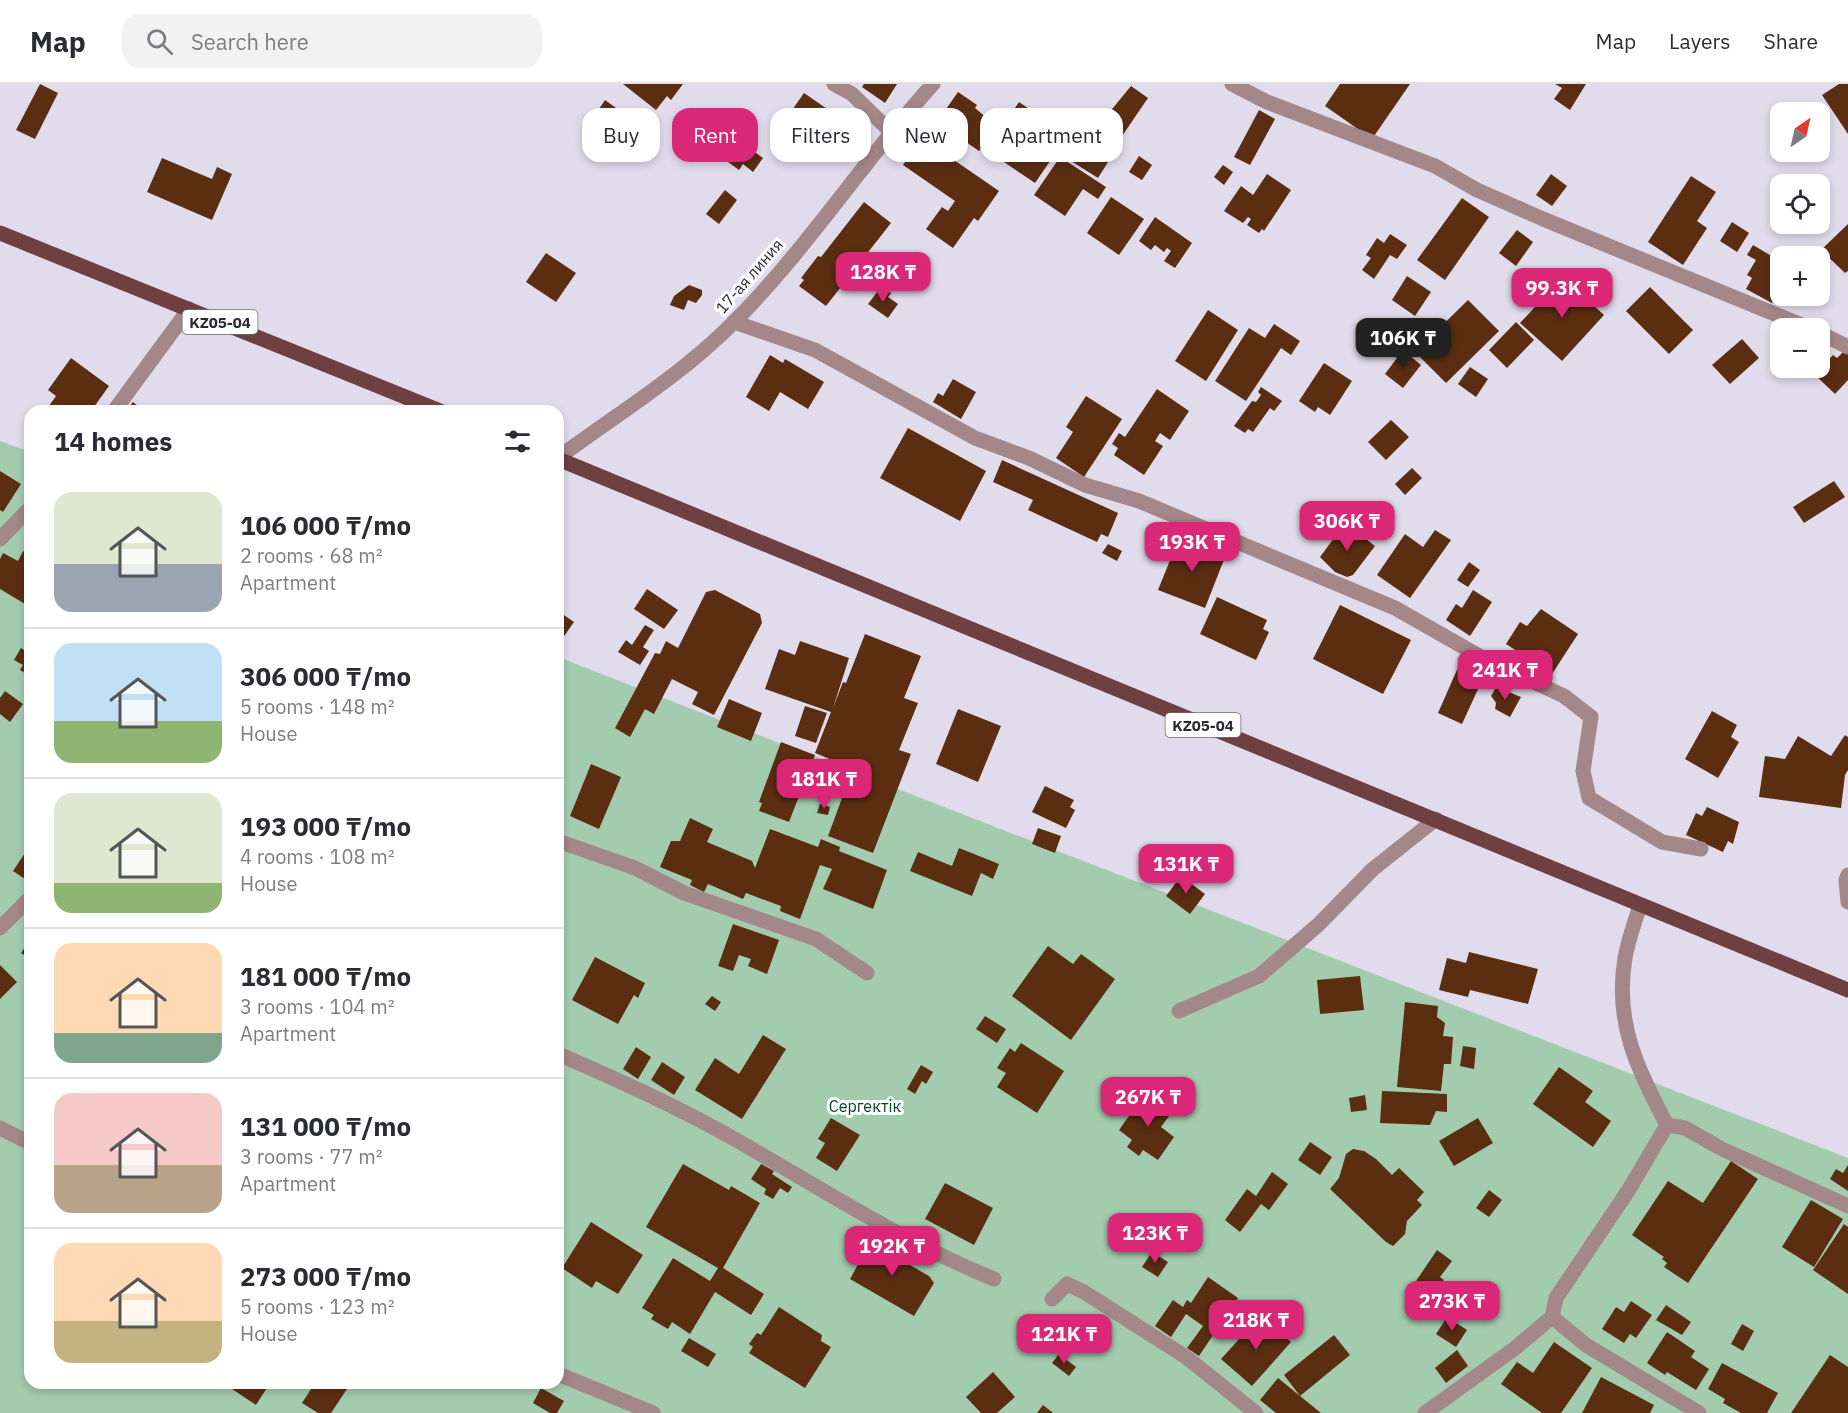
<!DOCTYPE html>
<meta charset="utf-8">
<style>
body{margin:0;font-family:"IBM Plex Sans",sans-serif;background:#f2f2f3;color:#2b2b33;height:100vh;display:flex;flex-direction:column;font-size:22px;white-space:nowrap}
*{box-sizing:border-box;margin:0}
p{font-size:20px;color:#7c7c81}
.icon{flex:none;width:33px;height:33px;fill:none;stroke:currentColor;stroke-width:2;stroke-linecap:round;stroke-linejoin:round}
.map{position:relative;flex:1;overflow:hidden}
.side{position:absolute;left:24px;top:321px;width:540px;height:984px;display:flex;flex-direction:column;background:#fff;border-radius:18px;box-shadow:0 3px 9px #0003}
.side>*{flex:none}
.banner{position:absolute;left:582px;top:24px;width:570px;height:54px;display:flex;gap:12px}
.needle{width:39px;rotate:34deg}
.fabs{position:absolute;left:1770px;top:18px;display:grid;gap:12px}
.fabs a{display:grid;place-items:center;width:60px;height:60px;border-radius:12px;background:#fff;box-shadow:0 3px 9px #0003;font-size:30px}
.price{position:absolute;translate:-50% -51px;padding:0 14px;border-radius:12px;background:#db2777;color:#fff;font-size:20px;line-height:39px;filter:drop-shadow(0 2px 3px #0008)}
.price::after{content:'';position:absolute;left:50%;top:36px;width:18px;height:14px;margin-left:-9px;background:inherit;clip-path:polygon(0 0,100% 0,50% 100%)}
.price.selected{background:#222;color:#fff}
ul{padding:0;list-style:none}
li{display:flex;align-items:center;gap:18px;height:150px;padding:0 30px}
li+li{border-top:2px solid #e1e1e2}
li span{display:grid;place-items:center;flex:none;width:168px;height:120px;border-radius:18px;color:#555}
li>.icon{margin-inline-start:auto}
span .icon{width:72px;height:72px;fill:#fffc;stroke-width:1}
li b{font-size:26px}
h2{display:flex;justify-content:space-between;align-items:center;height:72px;padding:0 30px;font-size:26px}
.pill{padding:0 21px;border-radius:18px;background:#fff;box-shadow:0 3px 9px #0003;font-size:21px;line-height:54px}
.pill.selected{background:#db2777;color:#fff}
header{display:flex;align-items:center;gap:36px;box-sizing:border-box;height:84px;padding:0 30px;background:#fff;border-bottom:2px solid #e1e1e2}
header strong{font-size:28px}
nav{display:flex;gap:33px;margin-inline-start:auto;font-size:21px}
.search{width:420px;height:54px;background:#f2f2f3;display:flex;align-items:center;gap:15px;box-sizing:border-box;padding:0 21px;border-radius:18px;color:#7c7c81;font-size:22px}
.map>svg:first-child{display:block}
.green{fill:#a3ccaf}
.building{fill:#5b2e12}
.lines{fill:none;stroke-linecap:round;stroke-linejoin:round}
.minor{stroke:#a48788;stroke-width:15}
.major{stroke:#6e4042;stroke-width:15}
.labels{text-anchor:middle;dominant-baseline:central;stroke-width:6;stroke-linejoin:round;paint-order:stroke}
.shield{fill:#fff;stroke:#6b6a6f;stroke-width:1.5}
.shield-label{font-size:15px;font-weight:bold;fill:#2c2a31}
.street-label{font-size:16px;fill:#2c2a31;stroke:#fff}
.park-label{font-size:16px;fill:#024523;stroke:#fff}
</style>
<header>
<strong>Map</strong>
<div class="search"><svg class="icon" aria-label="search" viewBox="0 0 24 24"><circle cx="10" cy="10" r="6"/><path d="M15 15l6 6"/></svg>Search here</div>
<nav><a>Map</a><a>Layers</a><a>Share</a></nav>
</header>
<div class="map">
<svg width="1848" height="1329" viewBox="0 0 1848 1329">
<rect width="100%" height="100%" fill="#e1dcec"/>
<polygon class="green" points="0,357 30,368 30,1299 558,1299 558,573 1848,1074 1848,1329 0,1329"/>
<g class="building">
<polygon points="40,0 58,9 35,55 16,46"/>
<polygon points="623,0 683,0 671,16 667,12 656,26"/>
<polygon points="864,0 897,0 885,19 862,3"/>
<polygon points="1340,0 1410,0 1372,55 1325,22"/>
<polygon points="1555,0 1586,0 1570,26 1554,15 1562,4"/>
<polygon points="1839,0 1848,0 1848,50 1822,11"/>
<polygon points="1131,2 1148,14 1120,55 1099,41"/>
<polygon points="958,8 977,21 975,24 996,42 979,67 937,38"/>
<polygon points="804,9 846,38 821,75 778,46"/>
<polygon points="605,16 627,32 619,43 597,28"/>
<polygon points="1019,18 1068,51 1035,99 1001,76 1007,68 992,58"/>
<polygon points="1259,26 1275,35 1250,81 1234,73"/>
<polygon points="713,29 756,60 752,66 763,74 753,88 743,80 739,86 695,54"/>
<polygon points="1097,44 1120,59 1098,94 1071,77"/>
<polygon points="922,54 999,107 978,137 974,134 953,164 926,145 942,123 948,127 955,117 903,81"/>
<polygon points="1139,72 1152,81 1142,96 1129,88"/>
<polygon points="1060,73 1106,103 1098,115 1083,105 1065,132 1034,111"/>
<polygon points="162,74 212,95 217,83 232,90 212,136 147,108"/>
<polygon points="1223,81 1233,88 1224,101 1214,93"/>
<polygon points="1267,90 1291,106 1264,147 1262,145 1259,149 1247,141 1251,135 1248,133 1243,139 1224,127 1241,102 1253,111"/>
<polygon points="1551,90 1567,102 1552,122 1536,111"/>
<polygon points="1691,92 1716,108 1697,137 1707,144 1683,181 1648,158"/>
<polygon points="725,106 737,116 719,140 706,130"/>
<polygon points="1111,113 1144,135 1119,171 1087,149"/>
<polygon points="1462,114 1489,133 1445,196 1417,176"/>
<polygon points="864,118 891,139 826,222 799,202 804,196 801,194 818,172 821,173"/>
<polygon points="1155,133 1192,159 1175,184 1164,177 1171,167 1167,164 1164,168 1155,161 1151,166 1139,157"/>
<polygon points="1732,138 1749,149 1737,168 1720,157"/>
<polygon points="1848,140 1848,187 1845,189 1821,166"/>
<polygon points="1517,146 1533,158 1516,182 1499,169"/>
<polygon points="1390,150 1407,161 1397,175 1390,171 1374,195 1362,186 1371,174 1366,171 1377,154 1384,159"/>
<polygon points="1753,161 1780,177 1780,204 1772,219 1746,205 1752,194 1747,191 1756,176 1747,171"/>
<polygon points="546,169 576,189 556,218 526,198"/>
<polygon points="1407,192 1431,208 1415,232 1392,216"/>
<polygon points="1563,193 1604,231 1562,277 1520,239"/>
<polygon points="689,201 702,206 702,211 696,219 688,216 684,226 670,221 674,212"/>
<polygon points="881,203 891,209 888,213 898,220 888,234 868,220"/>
<polygon points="1650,203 1693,246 1669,270 1626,227"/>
<polygon points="1468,216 1499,247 1446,299 1415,268"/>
<polygon points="1208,226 1238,246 1206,297 1175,277"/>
<polygon points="1516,238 1534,256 1507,284 1489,266"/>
<polygon points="1274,240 1300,257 1291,271 1281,264 1246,317 1215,297 1249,244 1265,254"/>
<polygon points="1742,255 1759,274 1730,300 1712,281"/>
<polygon points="1403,266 1421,281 1403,304 1385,290"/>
<polygon points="1844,267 1848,270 1848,296 1835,310 1815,291 1833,271 1837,274"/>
<polygon points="770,271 783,279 785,275 824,298 808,325 780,308 769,327 746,313"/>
<polygon points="71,274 109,302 91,327 82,327 77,323 75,327 56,327 49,322 56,312 48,306"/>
<polygon points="1324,279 1352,297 1330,331 1318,323 1315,328 1299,317"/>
<polygon points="1470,283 1488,295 1476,313 1458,300"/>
<polygon points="953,295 976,308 961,335 933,318 938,309 943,312"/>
<polygon points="1261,303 1282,317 1274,327 1270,324 1253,348 1248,345 1245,349 1234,342 1252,317 1256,318 1261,311 1258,308"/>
<polygon points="1157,305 1189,327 1170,356 1160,349 1155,357 1163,362 1144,391 1114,371 1118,364 1112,360 1119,349 1125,353"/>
<polygon points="1086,312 1122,335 1084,393 1056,374 1073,348 1066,343"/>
<polygon points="133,318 144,327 126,327"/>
<polygon points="1391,336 1409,353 1386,376 1368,358"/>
<polygon points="908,344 986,387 960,437 880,394"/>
<polygon points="1002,376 1118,429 1108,453 1101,450 1097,458 1028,426 1033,416 993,398"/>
<polygon points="1412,384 1422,394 1405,411 1395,400"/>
<polygon points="0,387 21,400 3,428 0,426"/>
<polygon points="1834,397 1845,413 1804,439 1793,423"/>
<polygon points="1345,439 1375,462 1353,491 1347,493 1335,488 1320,473"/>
<polygon points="1435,446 1451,456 1410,514 1377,491 1405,450 1423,463"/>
<polygon points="1179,454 1225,473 1205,524 1158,506"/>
<polygon points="1108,460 1122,467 1117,477 1102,469"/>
<polygon points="23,467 30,471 30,523 0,505 0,475 3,469 18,477"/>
<polygon points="1469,478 1480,486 1468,503 1457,496"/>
<polygon points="647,505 678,526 664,545 634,525"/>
<polygon points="715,506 760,530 762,539 714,631 692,620 698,608 672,595 654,630 645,625 630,653 615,644 655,569 660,570 666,557 678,564 706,508"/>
<polygon points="1473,506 1492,518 1470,552 1446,536 1456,520 1462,524"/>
<polygon points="1217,513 1267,536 1263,545 1269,548 1256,576 1200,550"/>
<polygon points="1340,521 1411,556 1383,610 1313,575"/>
<polygon points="1541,525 1578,550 1552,590 1506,560 1520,538 1527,542"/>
<polygon points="558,527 574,538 558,561"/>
<polygon points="645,541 654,546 643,563 649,567 640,581 618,568 626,556 632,561"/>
<polygon points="865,550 921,572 904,614 918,619 899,666 911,670 873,769 828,752 851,690 847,688 849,683 815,669 831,628 765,605 779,565 795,571 800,557 849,574 833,624 843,598 846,599"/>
<polygon points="21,564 30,570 30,592 20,586 23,581 14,576"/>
<polygon points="1460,579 1485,590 1462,640 1438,629"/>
<polygon points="1496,603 1521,613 1510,633 1495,625 1496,619 1491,612"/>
<polygon points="5,607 23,620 10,638 0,630 0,614"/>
<polygon points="729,615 762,629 751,657 717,643"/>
<polygon points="805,622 827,629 816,659 795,652"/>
<polygon points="958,625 1001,642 978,698 936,680"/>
<polygon points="1712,627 1737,641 1731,653 1739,658 1718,694 1685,675"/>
<polygon points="1845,651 1848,653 1848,686 1845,691 1841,724 1759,713 1765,672 1785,675 1798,652 1831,672"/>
<polygon points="781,658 815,671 789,738 759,727 762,719 759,718"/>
<polygon points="591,680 621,693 599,745 570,732"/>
<polygon points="1045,702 1074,716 1070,723 1075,726 1066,744 1032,728"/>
<polygon points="820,720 830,723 828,731 817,729"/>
<polygon points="1707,723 1739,738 1733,760 1728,757 1723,768 1686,751 1696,729 1702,732"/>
<polygon points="690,734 713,745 707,758 752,777 755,784 770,745 818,763 821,755 840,763 839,767 887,786 873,825 823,805 832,785 820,781 800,835 780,827 781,822 746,809 743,815 708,800 704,808 690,801 692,796 660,783 671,757 680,757"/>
<polygon points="1038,744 1061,752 1055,769 1032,760"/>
<polygon points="959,764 999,780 993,795 981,789 972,812 910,787 918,768 952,782"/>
<polygon points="27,766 30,768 30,789 25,795 13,787"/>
<polygon points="1181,792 1205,810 1190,830 1166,812"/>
<polygon points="733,840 779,856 767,890 748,882 751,875 739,871 733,887 718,882"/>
<polygon points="30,856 30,875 21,869"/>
<polygon points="1048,862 1073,880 1081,870 1115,895 1071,956 1012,912"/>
<polygon points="1469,868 1538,885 1528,920 1470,906 1468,913 1439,906 1447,874 1466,879"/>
<polygon points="595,873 645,899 638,914 634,911 618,940 572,916"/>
<polygon points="0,881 17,898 0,915"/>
<polygon points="1360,892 1364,926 1320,930 1317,896"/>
<polygon points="712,912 721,918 715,927 705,920"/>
<polygon points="1405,918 1438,922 1437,933 1445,939 1443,952 1453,953 1451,980 1444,980 1441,1007 1397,1003"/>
<polygon points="985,932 1006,945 997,959 976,945"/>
<polygon points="763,951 786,965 742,1035 695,1006 715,974 739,990"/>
<polygon points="1021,959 1064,987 1037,1029 997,1003 1006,989 997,984 1010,964 1015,968"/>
<polygon points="1463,962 1476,964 1474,985 1460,982"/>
<polygon points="636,963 651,973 638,995 623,985"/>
<polygon points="662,978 685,993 674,1011 651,996"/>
<polygon points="921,981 933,988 926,1000 922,997 915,1010 907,1005"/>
<polygon points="1559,983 1593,1007 1585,1018 1611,1037 1593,1063 1533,1020"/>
<polygon points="1382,1007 1447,1010 1447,1028 1436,1027 1430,1041 1380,1039"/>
<polygon points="1146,1008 1172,1028 1161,1043 1174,1053 1158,1076 1143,1066 1139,1072 1127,1063 1132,1056 1119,1046"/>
<polygon points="1365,1011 1367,1026 1351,1028 1349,1014"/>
<polygon points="831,1034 860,1051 837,1087 816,1074 825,1059 818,1055"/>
<polygon points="1478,1034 1493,1059 1454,1082 1439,1057"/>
<polygon points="1310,1058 1332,1073 1320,1091 1298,1076"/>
<polygon points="1353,1065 1364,1067 1376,1075 1392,1091 1399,1084 1424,1108 1417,1116 1422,1121 1407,1137 1405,1150 1393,1162 1386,1158 1330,1105 1339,1094 1346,1070"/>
<polygon points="1731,1077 1758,1095 1688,1199 1664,1183 1667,1179 1662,1175 1664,1173 1632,1151 1668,1097 1703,1119"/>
<polygon points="683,1080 729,1106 731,1102 760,1119 723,1184 764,1210 751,1231 715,1208 690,1250 672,1238 668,1245 651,1235 654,1231 642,1224 673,1174 710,1197 718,1184 646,1143"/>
<polygon points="761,1080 774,1087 772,1090 792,1103 788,1109 780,1104 773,1115 764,1110 766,1105 751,1095"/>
<polygon points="1848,1081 1848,1107 1830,1095 1836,1085 1843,1089"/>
<polygon points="1272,1088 1288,1100 1269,1126 1261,1120 1240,1148 1225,1136 1247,1105 1256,1112"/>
<polygon points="945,1099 993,1124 974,1161 925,1135"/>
<polygon points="1489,1106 1502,1116 1489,1133 1476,1124"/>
<polygon points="1811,1116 1843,1135 1814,1183 1782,1163"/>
<polygon points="591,1138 643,1171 618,1210 596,1197 592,1204 562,1184"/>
<polygon points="1844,1140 1848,1143 1848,1210 1813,1186"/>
<polygon points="875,1150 894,1161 889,1169 929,1192 934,1199 914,1232 850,1195"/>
<polygon points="1437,1166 1452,1177 1440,1193 1444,1196 1430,1216 1412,1203"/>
<polygon points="1152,1168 1168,1178 1158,1193 1142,1183"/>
<polygon points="1208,1193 1238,1214 1199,1272 1187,1264 1203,1242 1186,1230 1171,1253 1155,1242 1173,1216 1183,1223 1187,1216 1191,1219"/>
<polygon points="1631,1217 1652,1231 1636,1254 1630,1250 1624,1259 1602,1245 1616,1223 1624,1228"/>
<polygon points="1666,1221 1691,1238 1682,1251 1656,1236"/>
<polygon points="779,1223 822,1251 821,1257 831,1263 805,1304 749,1269 753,1263 749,1260 757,1249 761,1251"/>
<polygon points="1261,1231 1291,1258 1252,1302 1221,1275"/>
<polygon points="1447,1233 1467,1246 1456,1263 1436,1250"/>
<polygon points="1742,1240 1754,1247 1743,1267 1731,1260"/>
<polygon points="1667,1248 1695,1267 1691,1273 1709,1285 1696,1306 1667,1288 1665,1291 1647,1279"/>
<polygon points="1334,1251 1350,1271 1300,1312 1284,1291"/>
<polygon points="689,1254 716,1270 708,1283 681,1267"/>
<polygon points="1554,1258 1592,1284 1561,1329 1542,1329 1501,1300 1517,1278 1533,1289"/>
<polygon points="1457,1266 1468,1282 1446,1299 1435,1284"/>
<polygon points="1059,1270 1076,1283 1069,1292 1052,1279"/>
<polygon points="1830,1271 1848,1283 1848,1329 1791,1329"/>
<polygon points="1722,1279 1778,1309 1767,1329 1741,1329 1723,1319 1725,1315 1708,1305"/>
<polygon points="993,1288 1015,1313 997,1329 981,1329 966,1313"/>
<polygon points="1601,1293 1654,1321 1650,1329 1582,1329"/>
<polygon points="1278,1294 1300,1312 1321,1329 1276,1329 1260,1316"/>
<polygon points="223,1299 270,1299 256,1321"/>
<polygon points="315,1299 351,1299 331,1329 318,1329 302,1319"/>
<polygon points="541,1304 564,1317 557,1329 550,1329 533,1319"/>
<polygon points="1043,1321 1053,1329 1037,1329"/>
</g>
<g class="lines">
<g class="minor">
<polyline points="834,0 852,10 890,47"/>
<polyline points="1232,0 1267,18 1435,82 1477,106 1543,135 1809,244"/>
<polyline points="734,238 815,266 975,354 1029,374 1085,401 1139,417 1395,524 1481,573 1564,612 1591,633 1583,687 1589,714 1662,758 1701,765"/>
<polyline points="1820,249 1848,263"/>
<polyline points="114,327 189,225"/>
<path d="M558,374c58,-43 122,-82 173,-133 74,-73 132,-164 202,-241"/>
<polyline points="0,455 30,424"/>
<polyline points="558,757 635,784 684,809 816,855 867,889"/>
<polyline points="1848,791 1846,796 1848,818"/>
<polyline points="0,844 30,814"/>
<polyline points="1179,927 1259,892 1318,841 1373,785 1436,735"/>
<path d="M558,970c61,26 122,54 180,87 84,48 165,101 256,138"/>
<polyline points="1667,1041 1685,1044 1722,1065 1848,1122"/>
<polyline points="0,1044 30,1059"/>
<polyline points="1052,1215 1067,1200 1084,1208 1186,1273 1256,1329"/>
<polyline points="1552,1233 1586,1261 1699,1329"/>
<polyline points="558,1290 653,1329"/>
<path d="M1425,1329l89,-64 38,-32 4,-19 72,-107 39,-66c-29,-54 -53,-103 -42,-167 3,-18 10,-36 15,-53"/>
</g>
<g class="major">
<polyline points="0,149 440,327"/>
<polyline points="558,375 1848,906"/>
</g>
</g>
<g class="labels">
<g class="shield">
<rect x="182.5" y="226" width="75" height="24" rx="4.5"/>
<rect x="1165.5" y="629" width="75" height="24" rx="4.5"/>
</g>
<g class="shield-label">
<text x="220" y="238">KZ05-04</text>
<text x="1203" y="641">KZ05-04</text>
</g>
<g class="street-label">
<text transform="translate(749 192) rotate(-49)">17-ая линия</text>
</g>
<g class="park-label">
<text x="865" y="1022">Сергектік</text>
</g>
</g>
</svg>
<div class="fabs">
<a><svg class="needle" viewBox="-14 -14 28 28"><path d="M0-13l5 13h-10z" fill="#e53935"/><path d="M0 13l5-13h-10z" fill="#7c7c81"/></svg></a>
<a><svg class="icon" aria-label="locate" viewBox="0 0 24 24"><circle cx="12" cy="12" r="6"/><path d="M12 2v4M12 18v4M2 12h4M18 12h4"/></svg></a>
<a>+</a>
<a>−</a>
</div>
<b class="price" style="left:883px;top:219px">128K ₸</b>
<b class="price" style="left:1562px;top:235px">99.3K ₸</b>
<b class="price selected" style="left:1403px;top:285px">106K ₸</b>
<b class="price" style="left:1347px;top:468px">306K ₸</b>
<b class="price" style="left:1192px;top:489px">193K ₸</b>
<b class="price" style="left:1505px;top:617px">241K ₸</b>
<b class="price" style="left:824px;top:726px">181K ₸</b>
<b class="price" style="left:1186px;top:811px">131K ₸</b>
<b class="price" style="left:1148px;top:1044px">267K ₸</b>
<b class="price" style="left:1155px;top:1180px">123K ₸</b>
<b class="price" style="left:892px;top:1193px">192K ₸</b>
<b class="price" style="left:1452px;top:1248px">273K ₸</b>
<b class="price" style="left:1256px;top:1267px">218K ₸</b>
<b class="price" style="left:1064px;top:1281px">121K ₸</b>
<div class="banner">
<a class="pill">Buy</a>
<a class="pill selected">Rent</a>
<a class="pill">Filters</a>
<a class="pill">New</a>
<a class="pill">Apartment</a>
</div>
<section class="side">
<h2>14 homes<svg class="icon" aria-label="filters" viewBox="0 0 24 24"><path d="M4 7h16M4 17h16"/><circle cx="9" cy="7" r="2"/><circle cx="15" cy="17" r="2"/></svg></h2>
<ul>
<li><span style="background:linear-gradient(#dfe7d0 60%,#9aa5b1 0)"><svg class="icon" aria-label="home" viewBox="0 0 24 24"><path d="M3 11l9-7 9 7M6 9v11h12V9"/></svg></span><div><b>106 000 ₸/mo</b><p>2 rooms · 68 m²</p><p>Apartment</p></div></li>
<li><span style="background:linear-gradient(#bfe0f5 65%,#8fb573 0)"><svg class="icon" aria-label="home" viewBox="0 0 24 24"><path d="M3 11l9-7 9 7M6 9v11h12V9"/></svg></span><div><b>306 000 ₸/mo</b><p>5 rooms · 148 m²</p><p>House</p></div></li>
<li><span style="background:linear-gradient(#dfe7d0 75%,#8fb573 0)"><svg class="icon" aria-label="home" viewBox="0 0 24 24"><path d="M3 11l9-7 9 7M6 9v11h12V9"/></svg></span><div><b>193 000 ₸/mo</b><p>4 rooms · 108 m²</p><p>House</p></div></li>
<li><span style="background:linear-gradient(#ffd9b3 75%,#7fa58c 0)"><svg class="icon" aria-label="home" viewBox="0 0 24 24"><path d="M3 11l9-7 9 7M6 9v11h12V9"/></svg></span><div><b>181 000 ₸/mo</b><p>3 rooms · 104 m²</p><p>Apartment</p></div></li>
<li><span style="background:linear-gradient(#f6c9c9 60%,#b9a48a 0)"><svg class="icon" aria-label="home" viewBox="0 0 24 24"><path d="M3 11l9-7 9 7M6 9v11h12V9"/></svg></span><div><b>131 000 ₸/mo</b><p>3 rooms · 77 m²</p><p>Apartment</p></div></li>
<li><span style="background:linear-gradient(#ffd9b3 65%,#c2b280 0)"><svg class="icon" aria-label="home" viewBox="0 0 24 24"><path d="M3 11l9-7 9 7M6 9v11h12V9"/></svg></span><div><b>273 000 ₸/mo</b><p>5 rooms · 123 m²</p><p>House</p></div></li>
</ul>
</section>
</div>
